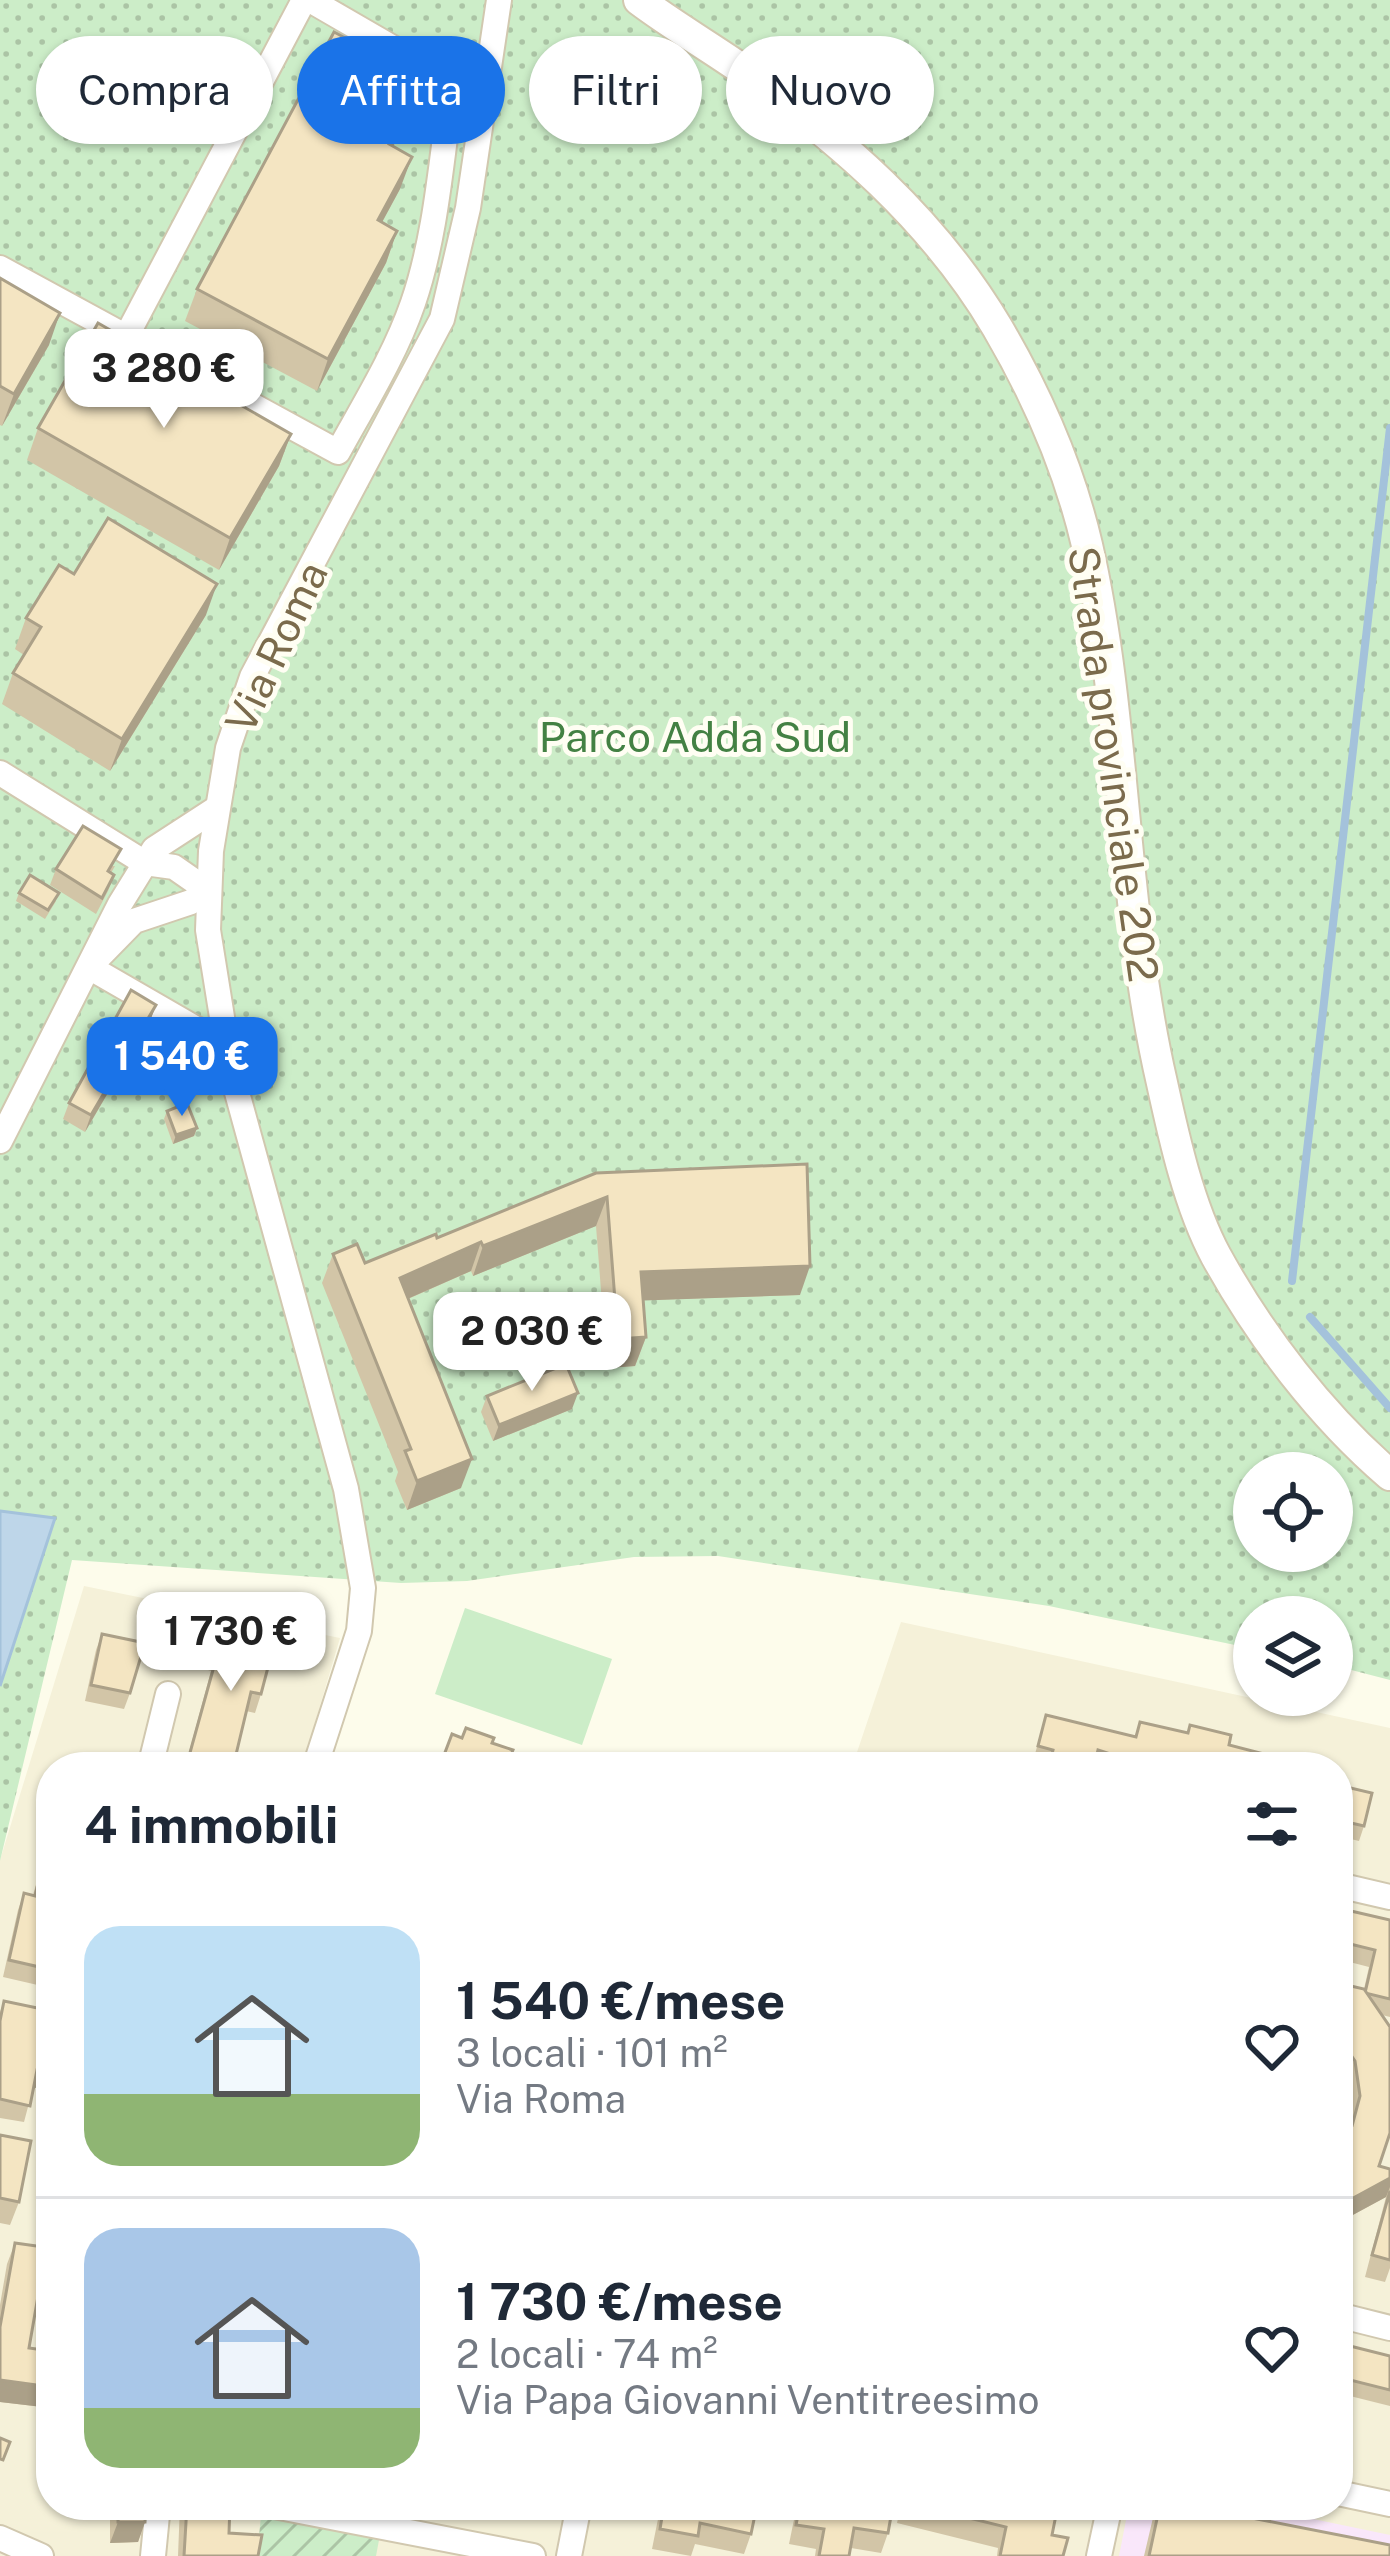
<!DOCTYPE html>
<html lang="it">
<meta charset="utf-8">
<style>
body{margin:0;font-family:"Public Sans",sans-serif;background:#f2f2f3;color:#1f2937;height:100vh;display:flex;flex-direction:column;font-size:45px;white-space:nowrap}
*{box-sizing:border-box;margin:0}
p{font-size:39px;color:#747a83}
.icon{flex:none;width:66px;height:66px;fill:none;stroke:currentColor;stroke-width:2;stroke-linecap:round;stroke-linejoin:round}
.map{position:relative;flex:1;overflow:hidden}
.side{position:absolute;left:36px;top:1752px;width:1317px;height:768px;display:flex;flex-direction:column;background:#fff;border-radius:48px;box-shadow:0 3px 9px #0004}
.side>*{flex:none}
.hud{position:absolute;left:36px;top:36px;width:1320px;height:108px;display:flex;gap:24px}
.tools{position:absolute;left:1233px;top:1452px;display:grid;gap:24px}
.tools a{display:grid;place-items:center;width:120px;height:120px;border-radius:50%;background:#fff;box-shadow:0 3px 9px #0004;font-size:60px}
.price{position:absolute;translate:-50% -102px;padding:0 27px;border-radius:24px;background:#fff;color:#222;font-size:39px;line-height:78px;filter:drop-shadow(0 3px 6px #0008)}
.price::after{content:'';position:absolute;left:50%;top:72px;width:36px;height:27px;margin-left:-18px;background:inherit;clip-path:polygon(0 0,100% 0,50% 100%)}
.price.current{background:#1a73e8;color:#fff}
ul{padding:0;list-style:none}
li{display:flex;align-items:center;gap:36px;height:300px;padding:0 48px}
li+li{border-top:3px solid #e0e1e3}
li span{display:grid;place-items:center;flex:none;width:336px;height:240px;border-radius:36px;color:#555}
li>.icon{margin-inline-start:auto}
span .icon{width:144px;height:144px;fill:#fffc;stroke-width:1}
li b{font-size:51px}
h2{display:flex;justify-content:space-between;align-items:center;height:144px;padding:0 48px;font-size:51px}
.pill{padding:0 42px;border-radius:54px;background:#fff;box-shadow:0 3px 9px #0004;font-size:42px;line-height:108px}
.pill.current{background:#1a73e8;color:#fff}
.map>svg:first-child{display:block}
.residential{fill:#f5f1d9}
.education{fill:#f9e7fa}
.grass{fill:#ccedc8}
.park{fill:url(#park-dots);fill-rule:evenodd}
.garden{fill:url(#garden-furrows)}
.water{fill:#bed6e9;stroke:#a4c2db;stroke-width:3}
.lines{fill:none;stroke-linecap:round;stroke-linejoin:round}
.stream{stroke:#a4c2db;stroke-width:8}
.minor-casing{stroke:#d1c8af;stroke-width:28}
.tertiary-casing{stroke:#d1c8af;stroke-width:34}
.minor{stroke:#fff;stroke-width:24}
.tertiary{stroke:#fff;stroke-width:30}
.wall{fill:#d2c5a7}
.shaded-wall{fill:#aba088}
.building{fill:#f4e5c2;stroke:#aba088;stroke-width:3}
.labels{text-anchor:middle;dominant-baseline:central;stroke-width:10;stroke-linejoin:round;paint-order:stroke}
.street-label{font-size:42px;fill:#7b6b4c;stroke:#fffef3}
.park-label{font-size:42px;fill:#438143;stroke:#fffef3}
</style>
<div class="map">
<svg width="1390" height="2556" viewBox="0 0 1390 2556">
<defs>
<pattern id="park-dots" width="8" height="8" patternUnits="userSpaceOnUse" patternTransform="scale(3)"><rect width="8" height="8" fill="#ccedc8"/><path d="M2 2h.1M6 6h.1" fill="none" stroke="#abc4a5" stroke-width="1.8" stroke-linecap="round"/></pattern>
<pattern id="garden-furrows" width="10" height="10" patternUnits="userSpaceOnUse" patternTransform="scale(3)"><rect width="10" height="10" fill="#ccedc8"/><path d="M-1 1l2-2M0 10L10 0M9 11l2-2" fill="none" stroke="#abc4a5"/></pattern>
</defs>
<rect width="100%" height="100%" fill="#fdfceb"/>
<polygon class="residential" points="84,1586 340,1638 302,1767 51,1767 51,2505 1338,2505 1338,1767 852,1767 901,1622 1390,1728 1390,2556 0,2556 0,1860"/>
<polygon class="education" points="1129,2505 1246,2505 1390,2535 1390,2556 1119,2556"/>
<polygon class="grass" points="465,1608 612,1659 582,1745 435,1694"/>
<path class="park" d="M0,0h1390v1680l-58,-15v-48h-78v32l-205,-43 -331,-50 -84,1 -167,24 -66,2 -329,-23 -72,301zM1254,1473h78v78h-78z"/>
<polygon class="garden" points="261,2516 379,2540 376,2556 257,2556"/>
<g class="water">
<polygon points="508,1325 519,1328 526,1336 523,1347 515,1351 487,1345 484,1335"/>
<polygon points="0,1511 55,1518 0,1686"/>
</g>
<g class="lines">
<g class="stream">
<polyline points="1292,1281 1390,428"/>
<polyline points="1310,1317 1390,1408"/>
</g>
<g class="minor-casing">
<g id="minor">
<path d="M0,268l338,184c27,-49 57,-97 75,-149 23,-67 28,-141 38,-211l-8,-15 -133,-77"/>
<polyline points="126,337 304,0"/>
<polyline points="0,773 145,863 174,867 207,890"/>
<polyline points="207,890 191,902 134,921 89,967 226,1046"/>
<polyline points="0,1141 120,904 154,849 217,808"/>
<polyline points="150,1767 168,1694"/>
<polyline points="315,1767 359,1631 363,1588 346,1489 230,1067 208,930 211,851 228,748 252,677 442,319 468,208 499,0"/>
<polyline points="1338,1885 1390,1897"/>
<polyline points="1338,2315 1390,2328"/>
<polyline points="1338,2493 1390,2504"/>
<polyline points="269,2505 533,2556"/>
<polyline points="0,2538 41,2556"/>
<polyline points="153,2556 158,2505"/>
<polyline points="569,2556 579,2505"/>
<polyline points="1099,2556 1110,2505"/>
</g>
</g>
<g class="tertiary-casing">
<path id="tertiary" d="M639,0c32,24 66,44 98,66 102,72 196,153 260,261 40,68 72,141 90,218 40,176 34,361 75,538 12,55 27,123 54,173 44,80 105,160 174,219"/>
</g>
<use href="#minor" class="minor"/>
<use href="#tertiary" class="tertiary"/>
</g>
<g class="wall">
<polygon points="412,111 393,147 400,189 382,222 397,231 386,263 317,391 185,321 197,289"/>
<polygon points="0,278 49,345 2,426 0,425"/>
<polygon points="38,428 291,434 279,466 219,570 27,460"/>
<polygon points="74,574 206,615 110,771 2,704 13,673 24,655 15,649 26,618"/>
<polygon points="115,866 111,873 114,875 108,891 96,914 50,885 56,869"/>
<polygon points="19,893 56,901 45,919 16,901"/>
<polygon points="156,1005 150,1021 85,1132 63,1119 69,1103"/>
<polygon points="167,1111 197,1128 194,1136 173,1144 164,1119"/>
<polygon points="596,1173 800,1295 643,1300 646,1337 635,1366 607,1368 596,1226 473,1276 471,1271 408,1299 461,1488 407,1510 395,1481 398,1472 322,1283 333,1254 365,1263 437,1238"/>
<polygon points="487,1396 572,1409 493,1441 481,1412"/>
<polygon points="218,1626 261,1694 255,1713 246,1711 233,1767 185,1767 211,1671 205,1669"/>
<polygon points="102,1634 130,1693 124,1709 85,1701 96,1650"/>
<polygon points="1046,1715 1135,1736 1140,1722 1229,1745 1265,1767 1047,1767 1047,1765 1033,1761"/>
<polygon points="1338,1785 1364,1826 1359,1841 1338,1836"/>
<polygon points="47,1846 51,2059 45,2077 42,2077 37,2088 33,2088 24,2122 0,2118 0,2012 4,2001 39,2008 42,1986 3,1977 18,1910 24,1893 33,1895"/>
<polygon points="1338,1908 1390,1920 1390,2017 1382,2015 1379,2166 1390,2169 1390,2268 1385,2282 1365,2277 1386,2197 1338,2223 1338,2144 1348,2130 1352,2117 1347,2083 1338,2069 1338,1983 1364,1989 1369,1967 1338,1959"/>
<polygon points="0,2135 19,2202 10,2225 0,2223"/>
<polygon points="15,2243 51,2248 51,2302 37,2300 29,2348 51,2351 51,2408 0,2402 0,2305 7,2264"/>
<polygon points="1346,2345 1390,2356 1390,2406 1338,2393 1338,2372"/>
<polygon points="110,2505 146,2505 145,2522 138,2542 110,2543"/>
<polygon points="180,2505 230,2505 229,2533 258,2556 178,2556"/>
<polygon points="628,2505 757,2505 751,2534 744,2554 695,2544 691,2556 652,2549 658,2519 626,2514"/>
<polygon points="797,2505 893,2505 888,2533 881,2553 851,2548 849,2556 815,2556 816,2549 789,2544"/>
<polygon points="901,2505 1069,2505 1064,2520 1056,2519 1052,2535 1063,2556 997,2556 998,2548 897,2523"/>
<polygon points="1156,2505 1240,2505 1237,2515 1390,2556 1144,2556"/>
</g>
<g class="shaded-wall">
<polygon points="423,79 412,111 377,176 389,144"/>
<polygon points="412,157 400,189 366,252 378,220"/>
<polygon points="397,231 386,263 317,391 328,359"/>
<polygon points="60,313 49,345 2,426 14,394"/>
<polygon points="291,434 279,466 219,570 230,538"/>
<polygon points="217,584 206,615 110,771 122,739"/>
<polygon points="156,1005 150,1021 85,1132 91,1115"/>
<polygon points="197,1128 194,1136 173,1144 176,1135"/>
<polygon points="607,1197 596,1226 473,1276 483,1246"/>
<polygon points="481,1242 471,1271 389,1307 400,1278"/>
<polygon points="810,1266 800,1295 630,1301 641,1272"/>
<polygon points="646,1337 635,1366 607,1368 618,1339"/>
<polygon points="578,1393 572,1409 493,1441 499,1425"/>
<polygon points="472,1459 461,1488 407,1510 417,1481"/>
<polygon points="37,2070 44,2071 37,2088 31,2087"/>
<polygon points="1390,2178 1390,2187 1386,2197 1338,2223 1344,2203"/>
<polygon points="41,2279 51,2280 51,2302 33,2300"/>
<polygon points="0,2380 51,2387 51,2408 0,2402"/>
<polygon points="118,2522 145,2522 138,2542 110,2543"/>
</g>
<g class="building">
<polygon points="334,32 423,79 389,144 412,157 378,220 397,231 328,359 197,289"/>
<polygon points="0,278 60,313 14,394 0,386"/>
<polygon points="98,323 291,434 230,538 38,428"/>
<polygon points="108,518 217,584 122,739 13,673 41,627 26,618 59,565 74,574"/>
<polygon points="83,826 121,849 108,871 114,875 102,898 56,869"/>
<polygon points="30,875 59,893 48,910 19,893"/>
<polygon points="131,990 156,1005 91,1115 69,1103"/>
<polygon points="187,1103 197,1128 176,1135 167,1111"/>
<polygon points="807,1164 810,1266 641,1272 646,1337 618,1339 607,1197 483,1246 481,1242 400,1278 472,1459 417,1481 405,1451 411,1449 333,1254 357,1244 365,1263 436,1234 437,1238 596,1173"/>
<polygon points="566,1364 578,1393 499,1425 487,1396"/>
<polygon points="243,1624 277,1633 261,1694 251,1692 233,1767 186,1767 218,1652 212,1651 218,1626 241,1632"/>
<polygon points="102,1634 145,1643 130,1693 91,1685"/>
<polygon points="1046,1715 1136,1737 1140,1722 1188,1733 1190,1725 1231,1735 1229,1745 1268,1755 1265,1767 1134,1767 1135,1762 1098,1750 1094,1767 1073,1767 1050,1762 1053,1750 1038,1746"/>
<polygon points="466,1728 494,1738 492,1743 513,1750 506,1767 434,1767 436,1761 441,1763 452,1734 462,1738"/>
<polygon points="1338,1785 1372,1793 1364,1826 1338,1820"/>
<polygon points="47,1846 51,1847 51,2059 46,2060 44,2071 37,2070 30,2106 0,2099 0,2021 4,2001 42,2009 48,1969 9,1960 24,1893 35,1896"/>
<polygon points="1338,1908 1390,1920 1390,1999 1365,1993 1375,1950 1338,1941"/>
<polygon points="1338,1983 1364,1989 1390,2027 1390,2133 1379,2166 1390,2169 1390,2178 1344,2203 1343,2200 1338,2202 1338,2144 1352,2126 1360,2096 1355,2061 1338,2036"/>
<polygon points="0,2135 31,2141 19,2202 0,2198"/>
<polygon points="1390,2191 1390,2260 1372,2255"/>
<polygon points="15,2243 51,2248 51,2280 41,2279 29,2348 51,2351 51,2387 0,2380 0,2327"/>
<polygon points="1346,2345 1390,2356 1390,2390 1338,2377"/>
<polygon points="0,2438 10,2442 3,2460 0,2459"/>
<polygon points="118,2505 146,2505 145,2522 118,2522"/>
<polygon points="187,2505 230,2505 229,2533 262,2535 258,2556 184,2556"/>
<polygon points="664,2505 757,2505 751,2534 700,2523 698,2536 660,2529"/>
<polygon points="800,2505 893,2505 888,2533 854,2528 849,2556 819,2556 824,2529 796,2525"/>
<polygon points="916,2505 1058,2505 1052,2535 1068,2538 1063,2556 1000,2556 1006,2527"/>
<polygon points="1160,2505 1240,2505 1237,2515 1390,2545 1390,2556 1149,2556"/>
</g>
<g class="labels">
<g class="street-label">
<text transform="translate(276 647) rotate(-65)">Via Roma</text>
<text transform="translate(1114 764) rotate(82)">Strada provinciale 202</text>
</g>
<g class="park-label">
<text x="695" y="736">Parco Adda Sud</text>
</g>
</g>
</svg>
<div class="tools">
<a><svg class="icon" aria-label="locate" viewBox="0 0 24 24"><circle cx="12" cy="12" r="6"/><path d="M12 2v4M12 18v4M2 12h4M18 12h4"/></svg></a>
<a><svg class="icon" aria-label="layers" viewBox="0 0 24 24"><path d="M12 4l9 5-9 5-9-5zM3 14l9 5 9-5"/></svg></a>
</div>
<b class="price" style="left:164px;top:431px">3 280 €</b>
<b class="price current" style="left:182px;top:1119px">1 540 €</b>
<b class="price" style="left:532px;top:1394px">2 030 €</b>
<b class="price" style="left:231px;top:1694px">1 730 €</b>
<div class="hud">
<a class="pill">Compra</a>
<a class="pill current">Affitta</a>
<a class="pill">Filtri</a>
<a class="pill">Nuovo</a>
</div>
<section class="side">
<h2>4 immobili<svg class="icon" aria-label="filters" viewBox="0 0 24 24"><path d="M4 7h16M4 17h16"/><circle cx="9" cy="7" r="2"/><circle cx="15" cy="17" r="2"/></svg></h2>
<ul>
<li><span style="background:linear-gradient(#bfe0f5 70%,#8fb573 0)"><svg class="icon" aria-label="home" viewBox="0 0 24 24"><path d="M3 11l9-7 9 7M6 9v11h12V9"/></svg></span><div><b>1 540 €/mese</b><p>3 locali · 101 m²</p><p>Via Roma</p></div><svg class="icon" aria-label="heart" viewBox="0 0 24 24"><path d="M12 20l-8-8c-3-5 5-10 8-4 3-6 11-1 8 4z"/></svg></li>
<li><span style="background:linear-gradient(#a9c7e8 75%,#8fb573 0)"><svg class="icon" aria-label="home" viewBox="0 0 24 24"><path d="M3 11l9-7 9 7M6 9v11h12V9"/></svg></span><div><b>1 730 €/mese</b><p>2 locali · 74 m²</p><p>Via Papa Giovanni Ventitreesimo</p></div><svg class="icon" aria-label="heart" viewBox="0 0 24 24"><path d="M12 20l-8-8c-3-5 5-10 8-4 3-6 11-1 8 4z"/></svg></li>
</ul>
</section>
</div>
